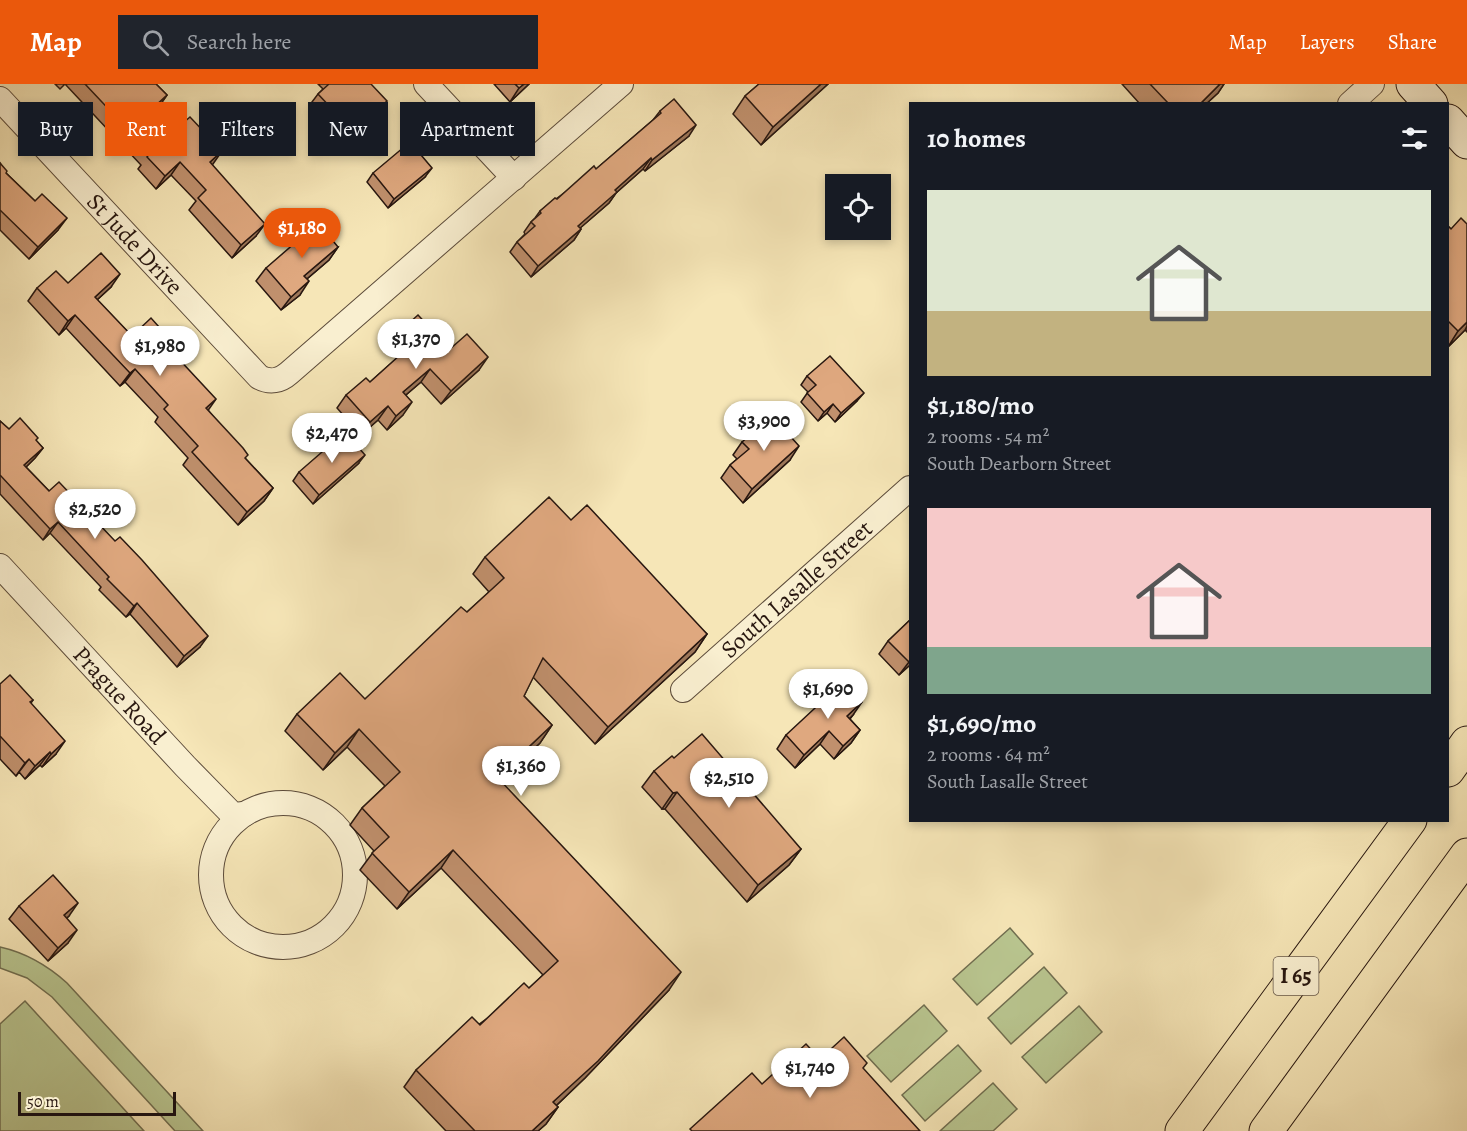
<!DOCTYPE html>
<meta charset="utf-8">
<style>
body{margin:0;font-family:Alegreya,serif;background:#20242c;color:#f1f3f6;height:100vh;display:flex;flex-direction:column;font-size:22px;white-space:nowrap}
*{box-sizing:border-box;margin:0}
p{font-size:20px;color:#9ea1a6}
.icon{flex:none;width:33px;height:33px;fill:none;stroke:currentColor;stroke-width:2;stroke-linecap:round;stroke-linejoin:round}
.map{position:relative;flex:1;overflow:hidden}
.panel{position:absolute;left:909px;top:18px;width:540px;height:720px;display:flex;flex-direction:column;background:#171b24;border-radius:0px;box-shadow:0 3px 9px #0003}
.panel>*{flex:none}
.guide{position:absolute;left:18px;top:18px;width:570px;height:54px;display:flex;gap:12px}
.fabs{position:absolute;left:825px;top:90px;display:grid;gap:12px}
.fabs a{display:grid;place-items:center;width:66px;height:66px;border-radius:0px;background:#171b24;box-shadow:0 3px 9px #0003;font-size:30px}
.scale{position:absolute;left:18px;bottom:15px;width:158px;box-sizing:border-box;padding-left:6px;border:3px solid #281710;border-top:0;font-size:16px;line-height:21px;white-space:nowrap;color:#281710;-webkit-text-stroke:4px #f9efd0;paint-order:stroke}
.price{position:absolute;translate:-50% -51px;padding:0 14px;border-radius:21px;background:#fff;color:#222;font-size:20px;line-height:39px;filter:drop-shadow(0 2px 3px #0008)}
.price::after{content:'';position:absolute;left:50%;top:36px;width:18px;height:14px;margin-left:-9px;background:inherit;clip-path:polygon(0 0,100% 0,50% 100%)}
.price.on{background:#ea580c;color:#fff}
ul{padding:0;list-style:none}
li{display:grid;align-content:center;gap:12px;height:318px;padding:0 18px}
li span{display:grid;place-items:center;height:186px;border-radius:0px;color:#555}
li>.icon{margin-inline-start:auto}
span .icon{width:108px;height:108px;fill:#fffc;stroke-width:1}
li b{font-size:26px}
h2{display:flex;justify-content:space-between;align-items:center;height:72px;padding:0 18px;font-size:26px}
.pill{padding:0 21px;border-radius:0px;background:#171b24;box-shadow:0 3px 9px #0003;font-size:21px;line-height:54px}
.pill.on{background:#ea580c;color:#fff}
header{display:flex;align-items:center;gap:36px;box-sizing:border-box;height:84px;padding:0 30px;background:#ea580c;color:#fff}
header strong{font-size:28px}
nav{display:flex;gap:33px;margin-inline-start:auto;font-size:21px}
.search{width:420px;height:54px;background:#20242c;display:flex;align-items:center;gap:15px;box-sizing:border-box;padding:0 21px;border-radius:0px;color:#9ea1a6;font-size:22px}
.map>svg:first-child{display:block}
.green{fill:#b9c690;stroke:#706e50;stroke-width:1.5}
.lines{fill:none;stroke-linecap:round;stroke-linejoin:round}
.street-casing{stroke:#5c4b3a;stroke-width:26}
.secondary-casing{stroke:#281710;stroke-width:35}
.highway-casing{stroke:#281710;stroke-width:35}
.street{stroke:#f9efd0;stroke-width:24}
.secondary{stroke:#f9efd0;stroke-width:33}
.highway{stroke:#f6e6b7;stroke-width:33}
.wall{fill:#c0906d;stroke:#281710;stroke-width:1.5}
.shaded-wall{fill:#9c7659;stroke:#281710;stroke-width:1.5}
.building{fill:#dfa87f;stroke:#281710;stroke-width:1.5}
.labels{text-anchor:middle;dominant-baseline:central;stroke-width:4.5;stroke-linejoin:round;paint-order:stroke}
.shield{fill:#f9efd0;stroke:#67584a;stroke-width:1.5}
.shield-label{font-size:22px;font-weight:bold;fill:#281710}
.street-label{font-size:24px;fill:#281710;stroke:#f9efd0}
</style>
<header>
<strong>Map</strong>
<div class="search"><svg class="icon" aria-label="search" viewBox="0 0 24 24"><circle cx="10" cy="10" r="6"/><path d="M15 15l6 6"/></svg>Search here</div>
<nav><a>Map</a><a>Layers</a><a>Share</a></nav>
</header>
<div class="map">
<svg width="1467" height="1047" viewBox="0 0 1467 1047">
<rect width="100%" height="100%" fill="#f6e6b7"/>
<filter id="stains"><feTurbulence type="fractalNoise" baseFrequency=".00333" numOctaves="4"/><feColorMatrix values="0 0 0 0 .2 0 0 0 0 .09 0 0 0 0 .02 0 0 0 .5 -.17"/></filter>
<radialGradient id="worn" r=".72"><stop offset=".6" stop-color="#630" stop-opacity="0"/><stop offset="1" stop-color="#630" stop-opacity=".3"/></radialGradient>
<g class="green">
<polygon points="1010,844 1033,870 977,921 953,895"/>
<path d="M0,863c27,6 47,18 67,36l136,148h-28l-123,-134 -25,-19 -27,-10z"/>
<polygon points="1044,883 1067,909 1011,960 988,934"/>
<polygon points="25,917 144,1047 0,1047 0,940"/>
<polygon points="924,921 947,947 891,998 867,972"/>
<polygon points="1079,922 1102,948 1046,999 1022,973"/>
<polygon points="958,961 981,987 925,1037 902,1011"/>
<polygon points="993,999 1017,1025 993,1047 940,1047"/>
</g>
<g class="lines">
<g class="street-casing">
<g id="street">
<polyline points="426,0 514,94"/>
<path id="s1" d="M0,15l259,278c11,6 21,4 30,-4l332,-289"/>
<polyline points="1350,20 1372,0"/>
<path id="s2" d="M0,482l185,200 48,49 11,-1"/>
<path id="s3" d="M683,606l227,-202"/>
<circle cx="283" cy="791" r="72"/>
</g>
</g>
<g class="secondary-casing">
<g id="secondary">
<polyline points="1413,0 1431,20"/>
<polyline points="1448,37 1467,58"/>
</g>
</g>
<g class="highway-casing">
<g id="highway">
<polyline points="1448,686 1467,659"/>
<polyline points="1182,1047 1410,736"/>
<polyline points="1266,1047 1467,771"/>
</g>
</g>
<use href="#street" class="street"/>
<use href="#secondary" class="secondary"/>
<use href="#highway" class="highway"/>
</g>
<g class="wall">
<polygon points="55,0 156,0 167,11 156,26 175,46 212,81 256,152 232,174 189,126 196,117 171,91 156,105 138,85 141,81 65,0 60,5"/>
<polygon points="318,0 371,0 378,29 352,53 332,31 324,38 309,22 318,10 323,5"/>
<polygon points="494,0 529,0 510,18"/>
<polygon points="759,0 828,0 761,61 733,30 745,12"/>
<polygon points="1122,0 1224,0 1218,9 1206,20 1140,20"/>
<polygon points="660,27 689,52 645,87 643,85 616,109 609,119 580,144 581,145 574,156 531,193 510,168 517,158 525,150 524,148 531,138 535,134 540,127 596,85 653,36"/>
<polygon points="0,79 6,89 35,117 58,146 29,175 0,146"/>
<polygon points="373,89 425,93 388,124 367,98"/>
<polygon points="1467,140 1467,248 1465,246 1448,263 1448,142 1451,145"/>
<polygon points="338,163 329,176 307,195 300,211 281,226 256,197 266,184"/>
<polygon points="68,199 111,203 97,216 132,252 168,253 164,259 208,326 245,374 273,404 264,417 238,441 183,381 188,374 155,338 158,333 125,298 120,302 66,244 59,251 28,217 37,204"/>
<polygon points="398,249 450,265 479,286 441,320 421,298 406,311 403,331 387,346 378,336 361,351 337,324 346,311 370,298 398,273 389,262"/>
<polygon points="807,292 857,317 835,338 827,329 818,337 801,318 808,308 801,301"/>
<polygon points="0,337 9,345 36,357 43,364 35,374 26,383 200,563 177,583 130,530 126,533 99,506 101,503 50,449 43,456 0,410"/>
<polygon points="742,358 790,376 743,419 721,394 730,381 737,375 733,371"/>
<polygon points="358,380 313,420 293,397 299,388"/>
<polygon points="571,436 707,550 695,568 595,660 533,593 524,612 552,641 540,659 500,697 669,906 585,994 556,1022 558,1023 546,1040 538,1047 446,1047 404,1003 416,986 529,904 543,891 441,784 397,825 360,786 374,767 350,741 362,724 385,702 347,663 323,686 285,647 297,630 365,615 467,528 489,508 473,490 485,473"/>
<polygon points="910,536 910,581 899,591 879,570 888,557"/>
<polygon points="0,600 33,616 31,619 56,670 42,683 40,681 25,695 19,688 16,692 0,675"/>
<polygon points="853,631 850,635 860,646 851,659 834,675 820,660 795,684 777,665 786,651"/>
<polygon points="654,687 801,765 789,781 747,818 665,725 662,725 642,703"/>
<polygon points="19,822 69,832 67,834 68,859 48,877 9,835"/>
</g>
<g class="shaded-wall">
<polygon points="524,0 529,0 510,18 519,4"/>
<polygon points="821,0 828,0 761,61 773,43"/>
<polygon points="1220,0 1224,0 1218,9 1206,20 1200,20"/>
<polygon points="167,11 158,24 145,36 154,23"/>
<polygon points="387,17 378,29 352,53 360,41"/>
<polygon points="340,19 332,31 324,38 333,26"/>
<polygon points="696,41 689,52 645,87 652,76"/>
<polygon points="222,67 213,80 201,91 210,78"/>
<polygon points="651,74 643,85 616,109 609,119 571,152 578,142 615,106"/>
<polygon points="180,78 171,91 156,105 165,92"/>
<polygon points="432,84 425,93 388,124 394,115"/>
<polygon points="67,134 58,146 29,175 38,163"/>
<polygon points="265,140 256,152 232,174 241,161"/>
<polygon points="581,145 574,156 531,193 538,182"/>
<polygon points="338,163 329,176 295,205 304,192"/>
<polygon points="120,190 111,203 86,226 95,213"/>
<polygon points="309,197 300,211 281,226 291,213"/>
<polygon points="75,231 66,244 59,251 68,237"/>
<polygon points="1467,238 1467,242 1465,246 1448,263 1458,247"/>
<polygon points="488,273 479,286 441,320 451,307"/>
<polygon points="135,285 125,298 120,302 130,289"/>
<polygon points="430,285 421,298 394,321 403,308"/>
<polygon points="864,309 857,317 835,338 841,329"/>
<polygon points="216,315 207,328 206,324"/>
<polygon points="412,318 403,331 387,346 396,332"/>
<polygon points="833,320 827,329 818,337 824,328"/>
<polygon points="388,322 378,336 361,351 370,338"/>
<polygon points="799,362 790,376 743,419 752,405"/>
<polygon points="43,364 35,374 17,392 24,381"/>
<polygon points="365,371 358,380 313,420 319,411"/>
<polygon points="273,404 264,417 238,441 247,428"/>
<polygon points="58,438 50,449 43,456 50,445"/>
<polygon points="137,519 130,530 126,533 134,522"/>
<polygon points="707,550 695,568 595,660 608,643"/>
<polygon points="208,552 200,563 177,583 184,572"/>
<polygon points="910,576 910,581 899,591 909,578"/>
<polygon points="862,618 853,631 838,646 847,632"/>
<polygon points="552,641 540,659 485,711 497,693"/>
<polygon points="359,645 347,663 323,686 335,669"/>
<polygon points="860,646 851,659 834,675 843,662"/>
<polygon points="829,647 820,660 795,684 804,671"/>
<polygon points="65,657 56,670 42,683 51,670"/>
<polygon points="50,668 40,681 25,695 35,682"/>
<polygon points="29,675 19,688 16,692 25,679"/>
<polygon points="677,708 665,725 662,725 673,709"/>
<polygon points="801,765 789,781 747,818 758,801"/>
<polygon points="453,766 441,784 397,825 409,808"/>
<polygon points="78,819 69,832 55,844 64,831"/>
<polygon points="77,846 68,859 48,877 58,864"/>
<polygon points="681,888 669,906 585,994 541,1036 553,1018"/>
<polygon points="558,1023 546,1040 538,1047 532,1047"/>
</g>
<g class="building">
<polygon points="85,0 156,0 167,11 154,23 175,46 190,33 222,67 210,78 265,140 241,161 198,114 206,106 180,78 165,92 147,73 150,69"/>
<polygon points="329,0 371,0 387,17 360,41 340,19 333,26 318,10"/>
<polygon points="515,0 524,0 519,4"/>
<polygon points="759,0 821,0 773,43 745,12"/>
<polygon points="1150,0 1220,0 1200,20 1169,20"/>
<polygon points="674,15 696,41 652,76 651,74 615,106 617,108 578,142 581,145 538,182 517,158 535,142 531,138 541,129 540,127 555,114 557,115 594,82 596,85 661,29 660,27"/>
<polygon points="410,58 432,84 394,115 373,89"/>
<polygon points="0,79 7,87 6,89 35,117 42,110 67,134 38,163 0,126"/>
<polygon points="1461,134 1467,140 1467,238 1458,247 1448,237 1448,142 1451,145"/>
<polygon points="318,139 338,163 304,192 309,197 291,213 266,184"/>
<polygon points="101,169 120,190 95,213 132,252 151,234 168,253 163,258 216,315 206,324 243,364 248,371 245,374 273,404 247,428 192,368 198,362 164,325 168,321 135,285 130,289 75,231 68,237 37,204 56,187 68,199"/>
<polygon points="418,231 450,265 467,250 488,273 451,307 430,285 403,308 412,318 396,332 388,322 370,338 346,311 366,294 370,298 410,262 398,249"/>
<polygon points="830,272 864,309 841,329 833,320 824,328 807,309 816,301 807,292"/>
<polygon points="772,332 799,362 752,405 730,381 749,365 742,358"/>
<polygon points="20,334 38,354 36,356 43,364 24,381 49,407 59,398 115,457 120,453 142,476 208,552 184,572 137,519 134,522 107,495 109,493 58,438 50,445 0,391 0,337 9,345"/>
<polygon points="345,348 365,371 319,411 299,388"/>
<polygon points="549,413 571,436 587,421 707,550 608,643 543,574 524,612 552,641 497,693 681,888 598,977 553,1018 558,1023 532,1047 475,1047 416,986 472,933 480,941 524,899 529,904 558,877 453,766 409,808 372,769 389,753 362,724 400,688 359,645 335,669 297,630 340,589 365,615 461,523 467,528 504,494 485,473"/>
<polygon points="910,536 910,576 909,578 888,557"/>
<polygon points="10,591 33,616 30,618 65,657 51,670 50,668 35,682 29,675 25,679 0,652 0,600"/>
<polygon points="843,598 862,618 847,632 860,646 843,662 829,647 804,671 786,651"/>
<polygon points="702,650 801,765 758,801 677,708 673,709 654,687 672,672 674,674"/>
<polygon points="53,791 78,819 64,831 77,846 58,864 19,822"/>
<polygon points="844,953 867,979 863,984 920,1047 692,1047 690,1045 752,989 762,1000 806,960 820,975"/>
</g>
<g class="labels">
<rect class="shield" x="1273.5" y="873" width="45" height="38" rx="4.5"/>
<g class="shield-label">
<text x="1296" y="892">I 65</text>
</g>
<g class="street-label">
<text stroke="none"><textPath href="#s1" startOffset="198">St Jude Drive</textPath></text>
<text stroke="none"><textPath href="#s3" startOffset="152">South Lasalle Street</textPath></text>
<text stroke="none"><textPath href="#s2" startOffset="176">Prague Road</textPath></text>
</g>
</g>
<rect width="100%" height="100%" filter="url(#stains)"/>
<rect width="100%" height="100%" fill="url(#worn)"/>
</svg>
<div class="fabs">
<a><svg class="icon" aria-label="locate" viewBox="0 0 24 24"><circle cx="12" cy="12" r="6"/><path d="M12 2v4M12 18v4M2 12h4M18 12h4"/></svg></a>
</div>
<div class="scale">50 m</div>
<b class="price on" style="left:302px;top:175px">$1,180</b>
<b class="price" style="left:416px;top:286px">$1,370</b>
<b class="price" style="left:160px;top:293px">$1,980</b>
<b class="price" style="left:764px;top:368px">$3,900</b>
<b class="price" style="left:332px;top:380px">$2,470</b>
<b class="price" style="left:95px;top:456px">$2,520</b>
<b class="price" style="left:828px;top:636px">$1,690</b>
<b class="price" style="left:521px;top:713px">$1,360</b>
<b class="price" style="left:729px;top:725px">$2,510</b>
<b class="price" style="left:810px;top:1015px">$1,740</b>
<div class="guide">
<a class="pill">Buy</a>
<a class="pill on">Rent</a>
<a class="pill">Filters</a>
<a class="pill">New</a>
<a class="pill">Apartment</a>
</div>
<section class="panel">
<h2>10 homes<svg class="icon" aria-label="filters" viewBox="0 0 24 24"><path d="M4 7h16M4 17h16"/><circle cx="9" cy="7" r="2"/><circle cx="15" cy="17" r="2"/></svg></h2>
<ul>
<li><span style="background:linear-gradient(#dfe7d0 65%,#c2b280 0)"><svg class="icon" aria-label="home" viewBox="0 0 24 24"><path d="M3 11l9-7 9 7M6 9v11h12V9"/></svg></span><div><b>$1,180/mo</b><p>2 rooms · 54 m²</p><p>South Dearborn Street</p></div></li>
<li><span style="background:linear-gradient(#f6c9c9 75%,#7fa58c 0)"><svg class="icon" aria-label="home" viewBox="0 0 24 24"><path d="M3 11l9-7 9 7M6 9v11h12V9"/></svg></span><div><b>$1,690/mo</b><p>2 rooms · 64 m²</p><p>South Lasalle Street</p></div></li>
</ul>
</section>
</div>
